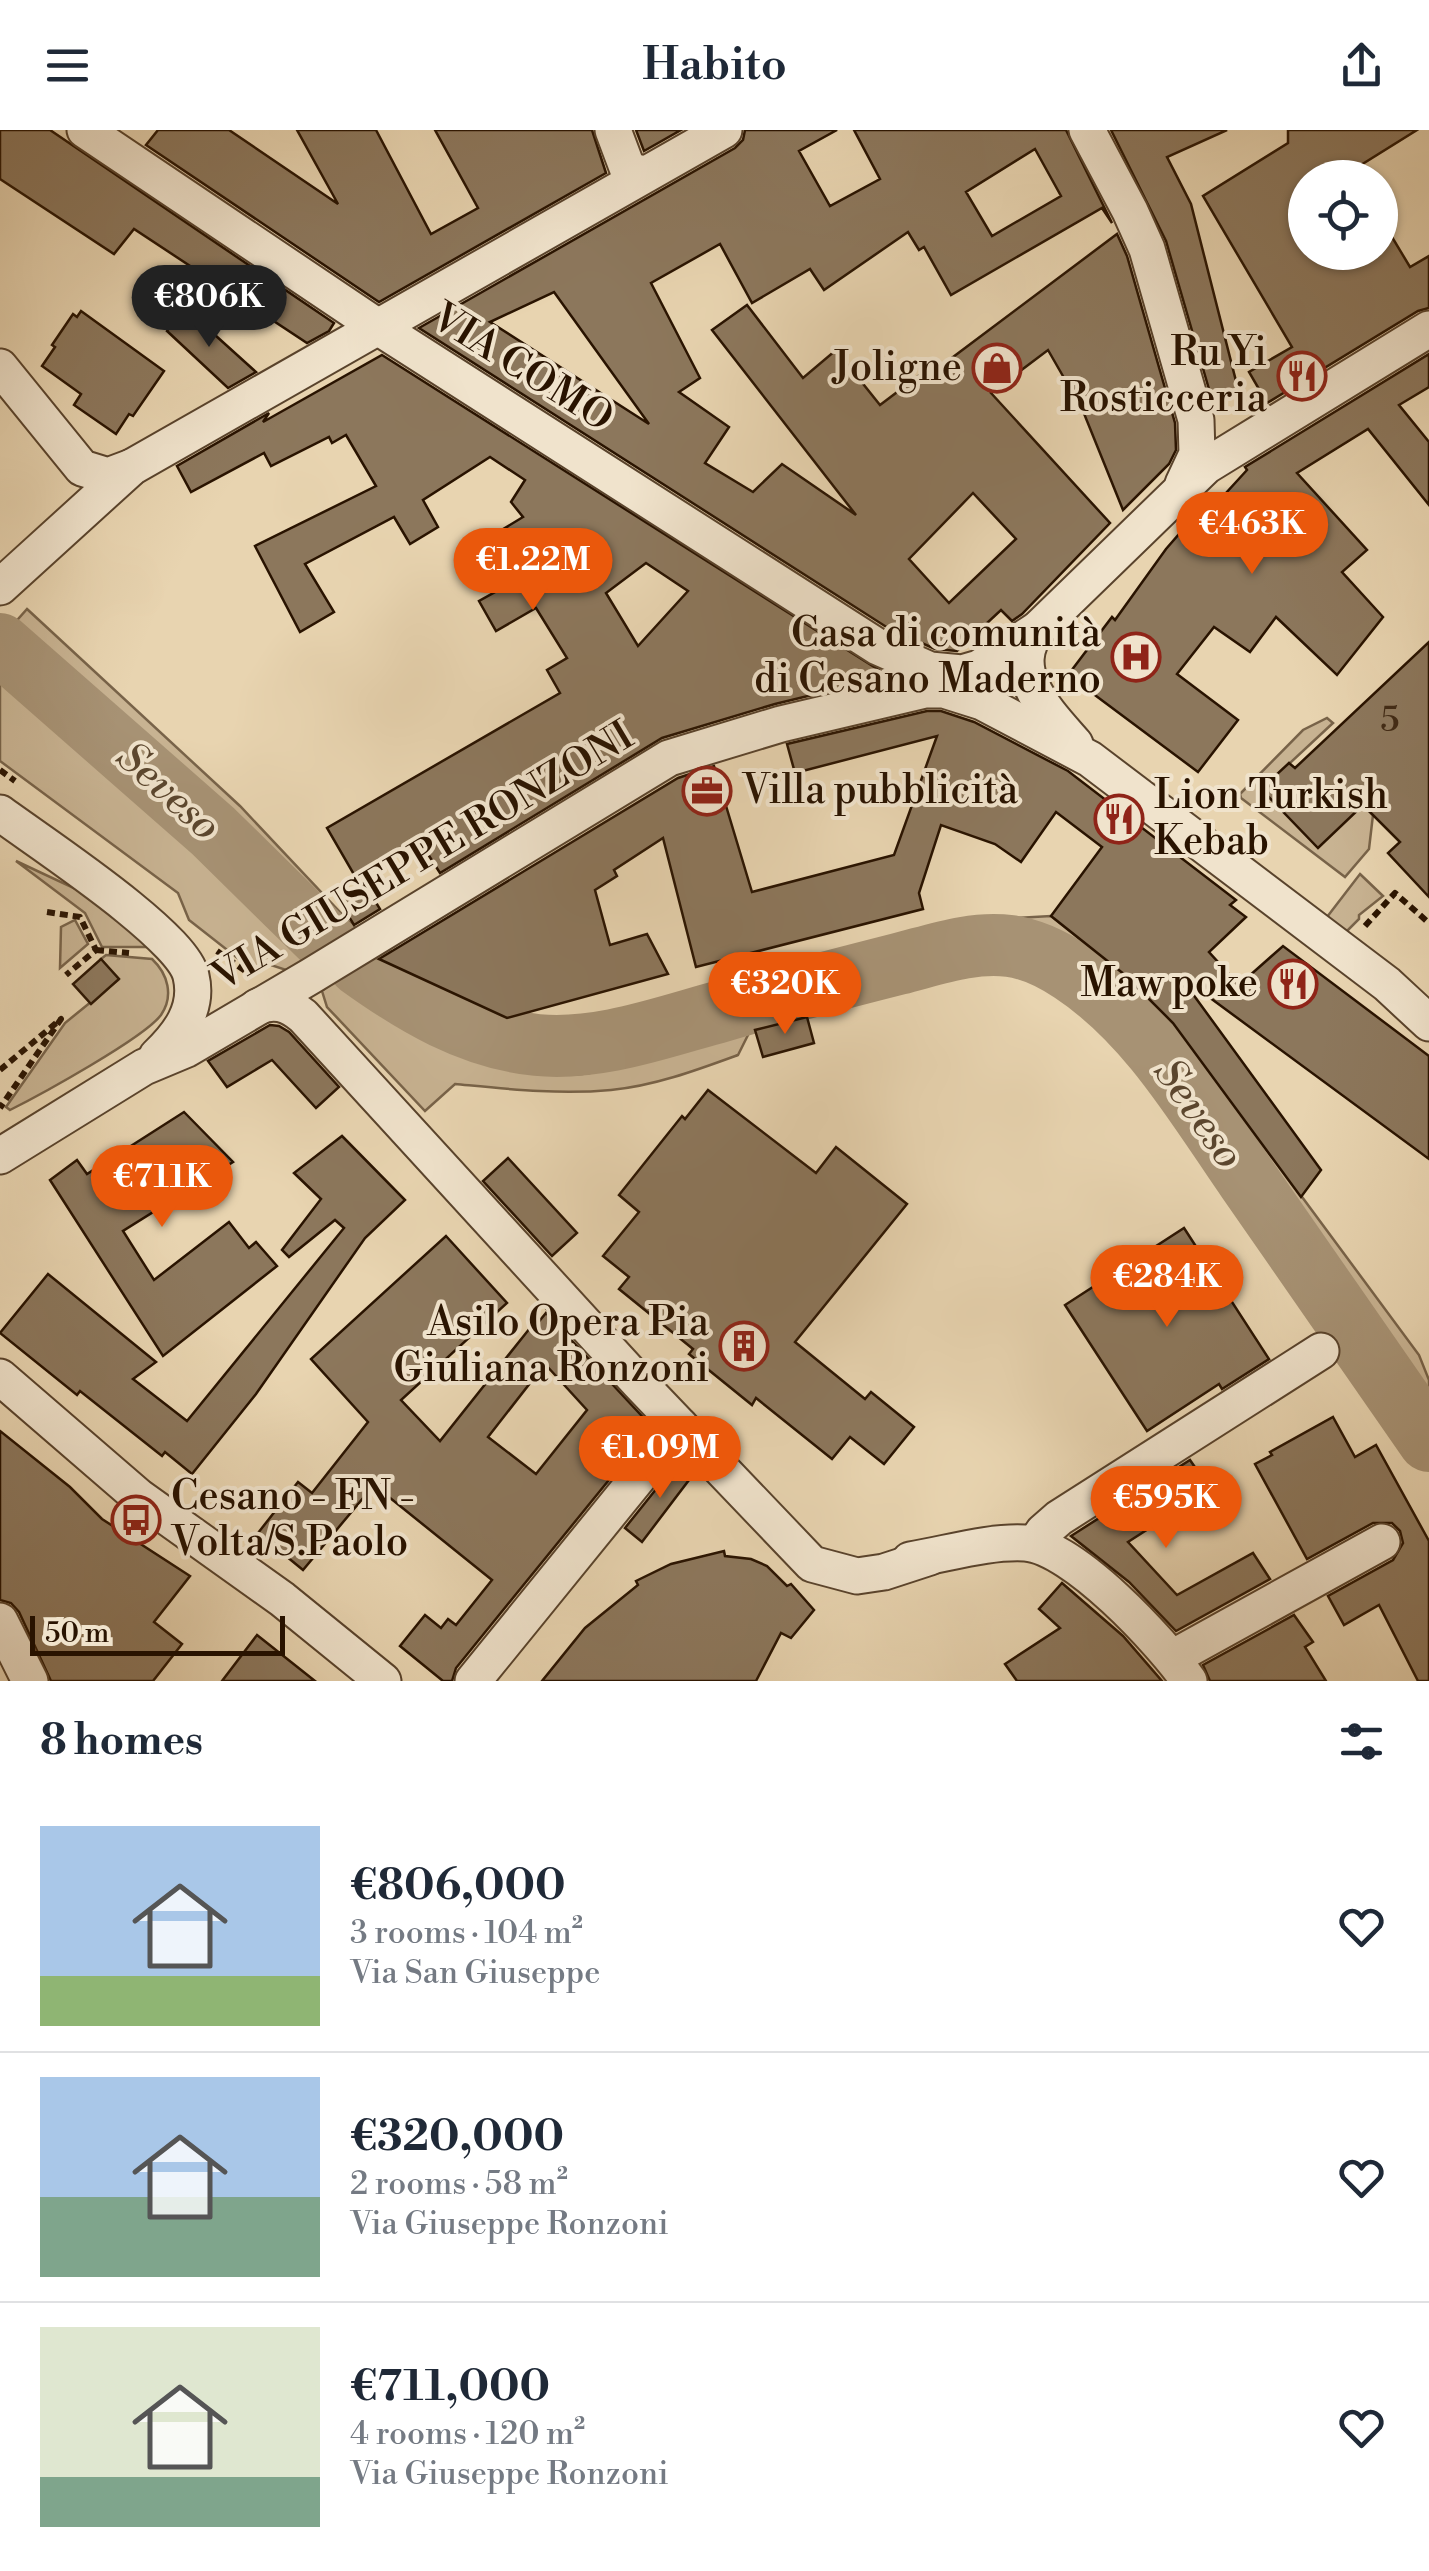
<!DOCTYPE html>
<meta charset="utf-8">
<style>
body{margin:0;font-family:"Libre Bodoni",serif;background:#f2f2f3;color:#1f2937;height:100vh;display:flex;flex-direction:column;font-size:38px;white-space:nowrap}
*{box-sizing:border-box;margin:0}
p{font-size:32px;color:#747a83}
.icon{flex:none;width:55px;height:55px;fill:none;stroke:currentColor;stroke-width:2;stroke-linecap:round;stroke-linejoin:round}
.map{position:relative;height:1551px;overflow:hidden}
.panel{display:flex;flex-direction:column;background:#fff;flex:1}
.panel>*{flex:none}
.buttons{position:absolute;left:1288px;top:30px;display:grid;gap:20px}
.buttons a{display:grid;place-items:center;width:110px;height:110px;border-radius:50%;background:#fff;box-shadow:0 2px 8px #0004;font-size:50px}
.scale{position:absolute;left:30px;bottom:25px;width:255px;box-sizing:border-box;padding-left:10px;border:5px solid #291300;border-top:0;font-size:28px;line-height:35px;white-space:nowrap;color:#291300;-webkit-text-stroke:8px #f0e3cc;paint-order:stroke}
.price{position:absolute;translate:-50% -85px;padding:0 22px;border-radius:35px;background:#ea580c;color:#fff;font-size:32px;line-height:65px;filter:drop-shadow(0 2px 5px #0008)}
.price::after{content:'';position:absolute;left:50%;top:60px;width:30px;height:22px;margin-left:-15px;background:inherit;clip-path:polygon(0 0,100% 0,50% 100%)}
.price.active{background:#222;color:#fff}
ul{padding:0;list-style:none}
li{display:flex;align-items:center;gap:30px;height:250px;padding:0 40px}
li+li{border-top:2px solid #e0e1e3}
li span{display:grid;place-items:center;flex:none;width:280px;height:200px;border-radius:0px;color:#555}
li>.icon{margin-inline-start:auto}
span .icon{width:120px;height:120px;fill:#fffc;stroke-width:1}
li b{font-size:42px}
h2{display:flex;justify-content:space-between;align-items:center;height:120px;padding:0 40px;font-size:42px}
header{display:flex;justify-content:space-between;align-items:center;height:130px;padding:0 40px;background:#fff;font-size:45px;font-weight:600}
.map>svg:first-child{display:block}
.green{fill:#c8b392;stroke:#786349;stroke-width:2.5}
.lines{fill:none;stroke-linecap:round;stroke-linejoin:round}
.river{stroke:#a79274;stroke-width:62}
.building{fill:#8c775c;stroke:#291300;stroke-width:2.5;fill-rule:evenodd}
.minor-casing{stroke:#59432c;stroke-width:39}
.path{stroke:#291300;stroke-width:6;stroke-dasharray:8 5;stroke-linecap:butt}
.minor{stroke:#f0e3cc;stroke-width:35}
.labels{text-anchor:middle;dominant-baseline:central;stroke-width:8;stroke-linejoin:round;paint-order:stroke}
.number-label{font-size:35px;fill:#422c17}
.poi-label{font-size:40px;fill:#291300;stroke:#f0e3cc;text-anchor:end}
.street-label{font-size:40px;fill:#291300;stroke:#f0e3cc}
.water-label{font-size:42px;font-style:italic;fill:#5b462e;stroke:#f0e3cc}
</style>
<header><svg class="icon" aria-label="menu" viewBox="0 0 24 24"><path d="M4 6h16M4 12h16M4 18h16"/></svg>Habito<svg class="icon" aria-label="share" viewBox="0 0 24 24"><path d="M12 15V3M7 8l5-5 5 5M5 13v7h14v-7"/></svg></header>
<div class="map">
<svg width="1429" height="1551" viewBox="0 0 1429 1551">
<rect width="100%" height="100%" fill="#e8d4b0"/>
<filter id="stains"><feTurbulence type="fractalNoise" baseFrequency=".002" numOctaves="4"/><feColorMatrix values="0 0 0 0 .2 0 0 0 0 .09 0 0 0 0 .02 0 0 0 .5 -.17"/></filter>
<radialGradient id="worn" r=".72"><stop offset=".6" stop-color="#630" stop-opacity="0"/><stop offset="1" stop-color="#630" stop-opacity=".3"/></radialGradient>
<g class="green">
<polygon points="27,479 240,676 355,798 350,804 274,731 128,606 63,535 28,511 12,496"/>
<polygon points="0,549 193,710 310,828 286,840 268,834 253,837 240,830 189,790 178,763 0,631"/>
<polygon points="1327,588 1333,593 1262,659 1363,675 1373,685 1369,719 1345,747 1241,668 1240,664 1303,600"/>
<polygon points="16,731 76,759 153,817 102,817 85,783"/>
<polygon points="1360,744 1383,766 1359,785 1359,789 1346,802 1327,787"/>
<path d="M1051,786l74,59 49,49 245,331 10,25v22c-53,-74 -105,-149 -158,-223 -50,-72 -130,-210 -213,-243 -47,-19 -110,-7 -158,-1l83,-15z"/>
<polygon points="75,790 88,814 60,838 61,797"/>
<path d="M106,825l46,4c16,15 22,37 9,56 -17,23 -121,80 -151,95l-4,-3 59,-84 53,-43 -17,-21z"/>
<path d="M335,850c70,49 159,102 247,94 24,-2 45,-12 67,-19 34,-12 69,-20 104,-30l-15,30c-41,15 -84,31 -127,35 -53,5 -104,-1 -156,-6l-30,27 -98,-104 -5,-16z"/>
</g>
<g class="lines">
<g class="river">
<polyline points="0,514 213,701 330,816"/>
<path d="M359,835c54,39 111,73 178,80 62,6 126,-18 185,-34 59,-17 117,-32 176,-47 36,-9 74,-23 112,-18 22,3 44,14 62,26 76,50 125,135 175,207 61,87 121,175 182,262"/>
</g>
</g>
<g class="building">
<polygon points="0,0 50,0 334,193 329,201 307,213 134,99 114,124 0,49"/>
<polygon points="158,0 229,0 338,74 297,0 376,0 431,104 478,78 435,0 592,0 606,43 379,172 146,15"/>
<polygon points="636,0 681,0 644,21"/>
<path d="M745,0h92l-38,21 31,55 50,-27 -26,-49h212l46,93 -10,-15 -151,87 -27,-48 -5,3 -11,-18 -84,58 -14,-21 -58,34 -32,-59 -69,39 49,95 -21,14 50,35 -24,36 48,29 29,-28 74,51 -144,-185 35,-25 56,73 33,-28 44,55 49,-37 4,4 184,-138 10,22 48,167 1,27 -7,14 -46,46 -40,-99 -35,-61 -57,43 119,130 -88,91 -10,7 -11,-11 -44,41 -22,-2 -47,-21 -469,-300 316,-180 8,-8zM1035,19l26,47 -69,40 -26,-44zM554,162l95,132 -159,-102zM973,363l43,46 -67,64 -40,-44z"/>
<polygon points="1111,0 1227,0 1167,27 1191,74 1238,259 1213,273 1166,111"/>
<polygon points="1288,0 1417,0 1340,48 1305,48 1305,122 1380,122 1380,87 1410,137 1429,126 1429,178 1418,181 1267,273 1249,242 1292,217 1203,66 1288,13"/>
<polygon points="184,177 256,242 228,258 167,201"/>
<polygon points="81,181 164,241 133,286 129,284 116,304 74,275 81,264 42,236 55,217 52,215 73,184 77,187"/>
<polygon points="1429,224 1429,257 1399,275 1429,312 1429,375 1368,299 1297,343 1367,420 1342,442 1383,487 1337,545 1276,487 1250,522 1214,497 1177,544 1238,590 1198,642 1068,545 1112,487 1115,490 1166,419 1180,403 1183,405 1214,376 1247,340 1245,337"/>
<path d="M382,225l500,317v6l-107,26 -113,34 -222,135 -21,-33 -63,38 -29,-50 233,-135 -13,-23 20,-12 -31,-50 -40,23 -17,-30 45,-25 -24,-45 23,-14 -12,-15 14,-22 -35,-23 -67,43 15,27 -28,17 -16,-27 -89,47 29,48 -34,20 -45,-86 121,-60 -30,-51 -14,8 -3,-6 -58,29 -7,-13 -73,39 -14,-26 92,-53 -6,9zM646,433l42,28 -50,55 -32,-53z"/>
<polygon points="1429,512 1429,767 1388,723 1400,712 1363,675 1318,718 1261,659 1289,633 1295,638"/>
<polygon points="927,581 941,581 974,592 1068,641 1236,770 1230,775 1246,787 1209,822 1239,855 1283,816 1429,926 1429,1029 1179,845 1321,1040 1301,1067 1173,893 1125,845 1051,786 1102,717 1056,682 1021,732 995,714 941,695 919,763 923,779 696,837 663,708 614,740 617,746 595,760 610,815 647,804 668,844 507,888 379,829 678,648 714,636 752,762 894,725 937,606 795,643 787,614"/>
<polygon points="364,753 380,779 354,795 338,769"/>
<polygon points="101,829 119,849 91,874 73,854"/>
<polygon points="807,887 814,913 763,927 755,900"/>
<polygon points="270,895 279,896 289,902 339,957 316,978 272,930 227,957 208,931"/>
<polygon points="708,960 816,1043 836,1017 907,1074 795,1212 865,1269 871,1262 914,1297 884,1334 850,1307 832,1329 756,1268 752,1275 689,1224 693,1219 619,1159 629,1147 603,1126 639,1082 619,1065 682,986 685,989"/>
<polygon points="184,982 233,1032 123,1101 154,1150 229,1092 249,1118 256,1112 277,1136 163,1226 50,1050 77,1030 87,1044"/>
<polygon points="342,1006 405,1070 365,1108 256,1264 192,1344 165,1322 162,1326 80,1261 77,1265 0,1203 48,1144 156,1232 133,1249 187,1291 344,1098 335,1090 289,1127 282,1120 321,1069 294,1043"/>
<polygon points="508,1028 577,1103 552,1126 483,1051"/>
<polygon points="1184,1098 1269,1229 1222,1259 1219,1254 1147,1301 1065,1175"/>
<path d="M446,1106l61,67 -106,97 39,41 90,-113 2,2 14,-17 106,114 -196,241 -4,13h-9l-43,-35 25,-31 16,13 7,-9 8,6 36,-45 -118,-95 -71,85 -45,-37 40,-51 14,11 56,-71 -57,-63zM545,1234l42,46 -51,64 -48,-37z"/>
<polygon points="1333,1287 1355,1327 1376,1315 1429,1411 1429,1551 1418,1551 1379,1475 1344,1495 1328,1466 1393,1430 1403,1413 1400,1401 1392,1393 1373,1393 1307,1429 1255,1334 1272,1325 1270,1322"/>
<polygon points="0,1301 70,1357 102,1389 190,1446 154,1492 182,1514 153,1551 51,1551 19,1482 11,1473 0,1470"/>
<polygon points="681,1328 695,1342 642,1412 625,1398"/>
<polygon points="1190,1330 1210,1359 1128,1412 1177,1465 1253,1423 1270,1449 1176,1501 1129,1452 1071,1406"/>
<polygon points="724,1421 725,1426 751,1429 767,1436 787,1456 791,1454 814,1480 791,1508 781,1503 756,1551 542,1551 585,1498 638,1455 636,1451 671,1434"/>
<polygon points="1062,1453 1123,1506 1162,1551 1017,1551 1005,1534 1060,1498 1039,1479"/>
<polygon points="1294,1485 1313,1512 1305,1517 1326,1551 1210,1551 1203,1535"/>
<polygon points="257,1505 315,1551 222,1551"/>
</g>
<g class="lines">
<g class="minor-casing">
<g id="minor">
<polyline points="85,0 378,197 878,517 930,540 962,543 979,538 1038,499 1206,336 1429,199"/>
<polyline points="613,0 628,40 644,44"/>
<polyline points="1087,0 1130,81 1147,119 1196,290 1197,324 1183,354"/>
<polyline points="0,237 82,338 108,346 132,337"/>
<polyline points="0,457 132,337 724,0"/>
<path d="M1038,499c-33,42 10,84 37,115"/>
<path d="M0,683c39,29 182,122 191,163 8,33 -12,59 -34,80"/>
<path d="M257,877c18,-8 31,-3 46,9l336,367 173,181 45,12 27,-4 46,-15"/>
<polyline points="0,1026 144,937 187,919 311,846 669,628 781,594 925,560 944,560 982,572 1090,629 1387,854 1429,893"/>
<polyline points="0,1247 139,1367 282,1469 383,1551"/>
<polyline points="1035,1414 1043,1402 1059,1388 1321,1221"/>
<path d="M910,1430c37,-6 78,-19 115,-17 48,3 137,99 164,138"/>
<polyline points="0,1491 30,1551"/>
<polyline points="1172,1528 1382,1412"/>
<polyline points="473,1551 680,1296"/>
</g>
</g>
<g class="path">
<polyline points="0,640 15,651"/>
<polyline points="47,782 80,787 96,820 66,845"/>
<polyline points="1365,796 1395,763 1429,793"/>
<polyline points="96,820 129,823"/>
<polyline points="217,821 248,843"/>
<polyline points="0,940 61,889 0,978"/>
</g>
<use href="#minor" class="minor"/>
</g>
<defs>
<g id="shop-ring" transform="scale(2.5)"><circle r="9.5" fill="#f0e3cc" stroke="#8f2418" stroke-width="1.5"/><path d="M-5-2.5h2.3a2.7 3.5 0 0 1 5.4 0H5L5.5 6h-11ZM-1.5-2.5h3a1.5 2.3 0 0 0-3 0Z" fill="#8f2418"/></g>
<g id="restaurant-ring" transform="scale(2.5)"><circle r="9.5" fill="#f0e3cc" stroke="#8f2418" stroke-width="1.5"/><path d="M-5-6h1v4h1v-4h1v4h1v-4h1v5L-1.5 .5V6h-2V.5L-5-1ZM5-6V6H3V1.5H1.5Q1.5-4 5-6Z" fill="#8f2418"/></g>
<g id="hospital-ring" transform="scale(2.5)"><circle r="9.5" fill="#f0e3cc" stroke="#8f2418" stroke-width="1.5"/><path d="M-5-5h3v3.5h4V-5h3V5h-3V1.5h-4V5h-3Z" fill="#8f2418"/></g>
<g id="office-ring" transform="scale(2.5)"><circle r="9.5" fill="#f0e3cc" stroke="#8f2418" stroke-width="1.5"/><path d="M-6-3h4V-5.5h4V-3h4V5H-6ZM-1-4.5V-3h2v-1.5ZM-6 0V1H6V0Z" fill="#8f2418"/></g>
<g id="building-ring" transform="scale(2.5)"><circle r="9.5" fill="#f0e3cc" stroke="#8f2418" stroke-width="1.5"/><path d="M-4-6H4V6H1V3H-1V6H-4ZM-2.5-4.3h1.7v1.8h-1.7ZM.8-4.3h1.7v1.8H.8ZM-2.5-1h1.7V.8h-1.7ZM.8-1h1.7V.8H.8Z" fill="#8f2418"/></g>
<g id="bus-ring" transform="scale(2.5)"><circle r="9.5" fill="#f0e3cc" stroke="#8f2418" stroke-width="1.5"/><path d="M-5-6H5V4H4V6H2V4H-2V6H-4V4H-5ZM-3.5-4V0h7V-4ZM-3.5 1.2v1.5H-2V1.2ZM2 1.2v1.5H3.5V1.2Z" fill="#8f2418"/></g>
</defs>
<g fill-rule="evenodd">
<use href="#shop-ring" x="997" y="238"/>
<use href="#restaurant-ring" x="1302" y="246"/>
<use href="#hospital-ring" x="1136" y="527"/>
<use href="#office-ring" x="707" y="661"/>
<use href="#restaurant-ring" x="1119" y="689"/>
<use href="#restaurant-ring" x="1293" y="854"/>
<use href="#building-ring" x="744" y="1216"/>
<use href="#bus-ring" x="136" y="1390"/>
</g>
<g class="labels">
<g class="number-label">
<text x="1390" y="590">5</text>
</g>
<g class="poi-label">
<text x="1267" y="223">Ru Yi<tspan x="1267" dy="46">Rosticceria</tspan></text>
<text x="962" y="238">Joligne</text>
<text x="1101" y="504">Casa di comunità<tspan x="1101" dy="46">di Cesano Maderno</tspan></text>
<text x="742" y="661" text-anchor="start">Villa pubblicità</text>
<text x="1154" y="666" text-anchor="start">Lion Turkish<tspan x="1154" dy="46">Kebab</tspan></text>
<text x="1258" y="854">Maw poke</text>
<text x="709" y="1193">Asilo Opera Pia<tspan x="709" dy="46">Giuliana Ronzoni</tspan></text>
<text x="171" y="1367" text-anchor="start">Cesano - FN -<tspan x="171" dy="46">Volta/S.Paolo</tspan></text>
</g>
<g class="street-label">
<text transform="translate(522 238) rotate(32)">VIA COMO</text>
<text transform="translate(423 727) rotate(-31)">VIA GIUSEPPE RONZONI</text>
</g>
<g class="water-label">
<text transform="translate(168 662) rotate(42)">Seveso</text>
<text transform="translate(1198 984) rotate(55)">Seveso</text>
</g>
</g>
<rect width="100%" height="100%" filter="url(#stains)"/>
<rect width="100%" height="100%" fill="url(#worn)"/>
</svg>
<div class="buttons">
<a><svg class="icon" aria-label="locate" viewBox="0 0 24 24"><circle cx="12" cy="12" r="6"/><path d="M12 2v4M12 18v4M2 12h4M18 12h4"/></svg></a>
</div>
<div class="scale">50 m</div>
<b class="price active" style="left:209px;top:220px">€806K</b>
<b class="price" style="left:1252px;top:447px">€463K</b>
<b class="price" style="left:533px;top:483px">€1.22M</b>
<b class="price" style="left:785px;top:907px">€320K</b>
<b class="price" style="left:162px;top:1100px">€711K</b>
<b class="price" style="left:1167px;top:1200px">€284K</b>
<b class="price" style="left:660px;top:1371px">€1.09M</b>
<b class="price" style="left:1166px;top:1421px">€595K</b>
</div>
<section class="panel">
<h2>8 homes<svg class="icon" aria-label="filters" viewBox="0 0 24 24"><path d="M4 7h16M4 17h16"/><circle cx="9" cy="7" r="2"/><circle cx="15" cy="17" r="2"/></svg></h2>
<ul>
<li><span style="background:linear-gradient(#a9c7e8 75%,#8fb573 0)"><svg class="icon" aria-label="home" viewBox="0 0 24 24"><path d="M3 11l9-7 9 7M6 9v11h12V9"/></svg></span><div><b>€806,000</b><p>3 rooms · 104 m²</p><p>Via San Giuseppe</p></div><svg class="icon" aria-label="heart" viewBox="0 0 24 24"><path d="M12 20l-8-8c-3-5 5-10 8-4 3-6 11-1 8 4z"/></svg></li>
<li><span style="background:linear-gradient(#a9c7e8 60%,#7fa58c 0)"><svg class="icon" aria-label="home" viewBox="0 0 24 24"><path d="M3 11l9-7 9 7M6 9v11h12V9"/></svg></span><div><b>€320,000</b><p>2 rooms · 58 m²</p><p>Via Giuseppe Ronzoni</p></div><svg class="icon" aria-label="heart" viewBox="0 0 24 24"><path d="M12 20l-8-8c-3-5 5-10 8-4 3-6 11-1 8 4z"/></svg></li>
<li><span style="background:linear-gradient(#dfe7d0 75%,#7fa58c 0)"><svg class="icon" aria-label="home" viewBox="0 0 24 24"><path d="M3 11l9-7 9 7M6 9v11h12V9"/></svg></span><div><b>€711,000</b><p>4 rooms · 120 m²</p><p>Via Giuseppe Ronzoni</p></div><svg class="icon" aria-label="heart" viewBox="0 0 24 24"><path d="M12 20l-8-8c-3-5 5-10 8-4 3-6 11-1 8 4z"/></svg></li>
</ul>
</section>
